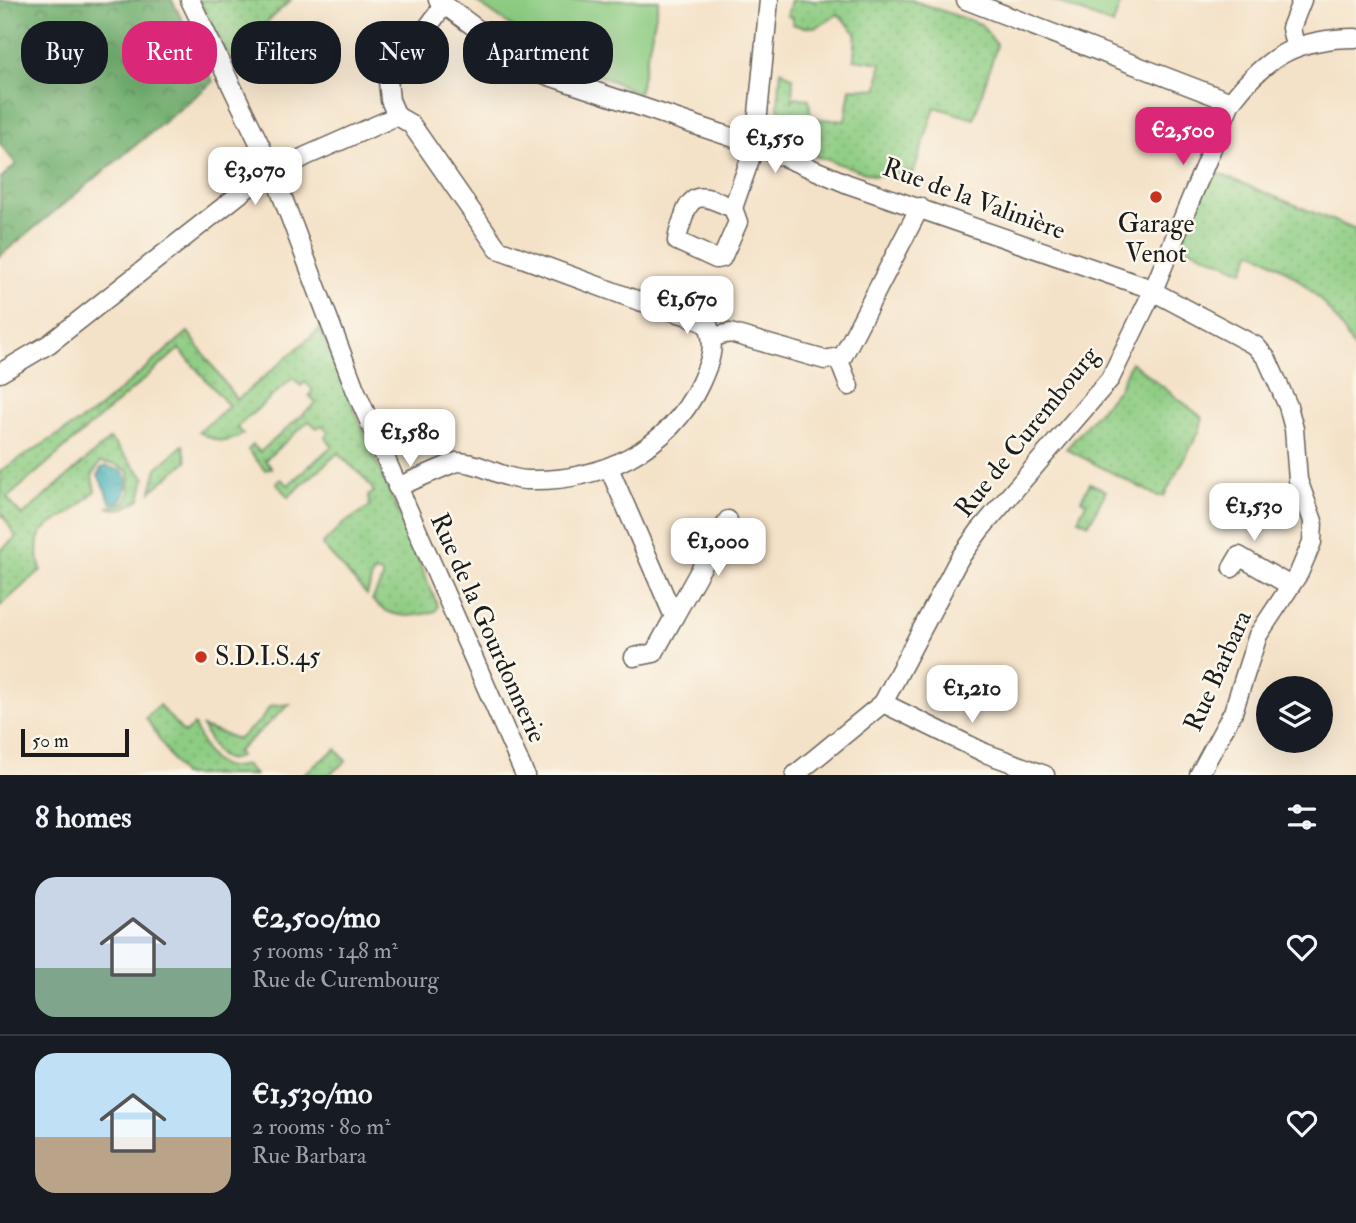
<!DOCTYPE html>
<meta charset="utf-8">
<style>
body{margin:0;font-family:"IM FELL Double Pica",serif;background:#20242c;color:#f1f3f6;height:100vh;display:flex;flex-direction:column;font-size:26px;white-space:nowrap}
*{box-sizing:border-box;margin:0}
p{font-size:23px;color:#9ea1a6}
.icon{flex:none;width:38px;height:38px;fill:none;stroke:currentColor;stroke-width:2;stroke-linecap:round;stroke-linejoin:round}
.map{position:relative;height:775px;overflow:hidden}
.sheet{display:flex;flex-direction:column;background:#171b24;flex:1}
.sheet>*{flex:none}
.hud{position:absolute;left:21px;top:21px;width:700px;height:63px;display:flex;gap:14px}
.tools{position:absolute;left:1256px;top:676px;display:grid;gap:14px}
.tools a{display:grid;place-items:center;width:77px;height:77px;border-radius:50%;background:#171b24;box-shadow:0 7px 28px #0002;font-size:35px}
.scale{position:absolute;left:21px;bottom:18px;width:108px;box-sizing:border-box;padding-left:7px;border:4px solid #1c1c1c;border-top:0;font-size:19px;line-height:24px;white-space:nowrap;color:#1c1c1c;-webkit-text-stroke:5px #fbf7ec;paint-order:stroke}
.price{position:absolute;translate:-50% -60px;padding:0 16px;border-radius:14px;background:#fff;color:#222;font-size:23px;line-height:46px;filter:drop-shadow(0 2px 4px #0008)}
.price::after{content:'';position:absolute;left:50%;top:42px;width:21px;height:16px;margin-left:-10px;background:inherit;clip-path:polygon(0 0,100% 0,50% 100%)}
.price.active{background:#db2777;color:#fff}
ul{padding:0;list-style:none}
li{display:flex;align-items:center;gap:21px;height:175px;padding:0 35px}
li+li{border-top:2px solid #363941}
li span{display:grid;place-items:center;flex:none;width:196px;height:140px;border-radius:21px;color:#555}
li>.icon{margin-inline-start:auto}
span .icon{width:84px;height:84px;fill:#fffc;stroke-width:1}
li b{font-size:30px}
h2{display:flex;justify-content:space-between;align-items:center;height:84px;padding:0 35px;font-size:30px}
.tag{padding:0 24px;border-radius:28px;background:#171b24;box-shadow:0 7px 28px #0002;font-size:24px;line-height:63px}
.tag.active{background:#db2777;color:#fff}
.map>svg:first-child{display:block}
.grass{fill:url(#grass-dots);stroke:#54744f;stroke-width:2}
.forest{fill:url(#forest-crowns);stroke:#476646;stroke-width:2}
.park{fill:#8dcc82;stroke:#54744f;stroke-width:2}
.water{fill:url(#water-ripples);stroke:#2a6468;stroke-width:2}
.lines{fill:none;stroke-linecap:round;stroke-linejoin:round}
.minor-casing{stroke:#686158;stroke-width:21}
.minor{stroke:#fff;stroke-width:18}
.poi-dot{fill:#c8321e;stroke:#fbf7ec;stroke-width:2.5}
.labels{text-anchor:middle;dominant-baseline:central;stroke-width:5;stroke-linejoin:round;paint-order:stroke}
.street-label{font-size:26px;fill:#1c1c1c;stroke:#fbf7ec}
.poi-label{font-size:26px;fill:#1c1c1c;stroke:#fbf7ec}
</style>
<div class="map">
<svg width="1356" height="775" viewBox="0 0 1356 775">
<defs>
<pattern id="grass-dots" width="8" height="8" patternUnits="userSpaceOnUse" patternTransform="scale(1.75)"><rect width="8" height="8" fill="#8dcc82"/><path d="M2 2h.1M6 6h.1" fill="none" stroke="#79af70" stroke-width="1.8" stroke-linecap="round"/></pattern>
<pattern id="forest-crowns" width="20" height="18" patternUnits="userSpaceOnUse" patternTransform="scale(1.75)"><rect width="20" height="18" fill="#72b070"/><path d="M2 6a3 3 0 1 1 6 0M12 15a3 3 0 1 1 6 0" fill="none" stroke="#5d8e5b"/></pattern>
<pattern id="water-ripples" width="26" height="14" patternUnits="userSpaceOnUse" patternTransform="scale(1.75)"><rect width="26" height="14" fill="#39abb3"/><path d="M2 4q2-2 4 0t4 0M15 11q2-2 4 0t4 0" fill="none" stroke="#2f8a91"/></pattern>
</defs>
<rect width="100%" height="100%" fill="#fbf7ec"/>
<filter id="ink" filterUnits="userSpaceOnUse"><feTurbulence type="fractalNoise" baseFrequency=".0143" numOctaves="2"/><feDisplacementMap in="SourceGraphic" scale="14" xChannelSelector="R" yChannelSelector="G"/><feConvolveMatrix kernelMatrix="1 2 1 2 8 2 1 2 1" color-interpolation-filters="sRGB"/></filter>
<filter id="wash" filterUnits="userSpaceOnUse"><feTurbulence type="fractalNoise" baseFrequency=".00686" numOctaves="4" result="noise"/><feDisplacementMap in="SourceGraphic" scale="28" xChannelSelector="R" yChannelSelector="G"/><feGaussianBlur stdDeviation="1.57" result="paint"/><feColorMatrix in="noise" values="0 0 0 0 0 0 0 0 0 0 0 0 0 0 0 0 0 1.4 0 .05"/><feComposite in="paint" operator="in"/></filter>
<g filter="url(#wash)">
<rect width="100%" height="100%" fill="#f4e2c8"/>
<g class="grass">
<polygon points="199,0 291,0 229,57"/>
<path d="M791,0h120l70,24 16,21 -23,74 -39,-12 -22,67 -9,-4 -7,10 -20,-6 -2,2 -86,-29 -11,-41 3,-36 12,8 -1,23 3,-4 14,2 2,19 34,3 5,-33 28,1 3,-26 -27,-4 2,-26 -18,-19c-18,13 -24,17 -46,10l1,-7 -6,-1z"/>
<path d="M1210,170l146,60v123c-24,-48 -56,-79 -104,-102l-9,20 -62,-26z"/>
<path d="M320,329l118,277 -2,5c-24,7 -45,9 -64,-11l11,-22 -2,-5h-8l-6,22 -45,-50 21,-21 27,-18 -2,-10 6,-4c-8,-16 -24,-25 -36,-39l-50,44 -12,-14 5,-4 7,6 44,-39 -7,-9 4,-5 -7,-7 -5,3 -8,-7 -44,39 7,8 -7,2 -17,-20 5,-5 7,7 56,-49 -7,-8 4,-5 -8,-8 -4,4 -8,-8 -56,49 6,7c-17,11 -27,8 -44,-2l30,-26 -50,-57 -172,149 15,18 88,-77 35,39 -5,21c-10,7 -19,13 -32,8l17,-4 5,-11 -1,-21 -15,-7 -14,-2 -8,14 3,15c-8,7 -16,16 -25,22 -31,18 -38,19 -29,57l-41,36v-55l16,-14 -16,-26v-40l93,-58 95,-81 49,68z"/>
<polygon points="1131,362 1203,418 1199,432 1164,496 1157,496 1066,449 1119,388"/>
<polygon points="183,445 187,461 151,491 157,468"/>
<polygon points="1090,483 1106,491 1089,524 1078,519 1086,503 1081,500"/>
<path d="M290,704l-53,48 3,4c-21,13 -30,-14 -37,-29l35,12 23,-19 9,-14z"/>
<path d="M159,705l25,28 10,-8c12,27 18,49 52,40l9,10h-73l-36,-57z"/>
<polygon points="336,749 346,761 329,775 302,775"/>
</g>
<polygon class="forest" points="0,0 172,0 213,82 0,256 0,179 16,164 0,144"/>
<g class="park">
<polygon points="474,0 659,0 639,93 548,52"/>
<polygon points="1053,0 1121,0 1113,25"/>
</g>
<path class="water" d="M106,466l18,6c5,10 3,22 -4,30l-9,1 -13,-28 3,-7z"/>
</g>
<g filter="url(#ink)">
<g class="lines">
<g class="minor-casing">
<g id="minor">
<polyline points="190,0 273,172 355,389 525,775"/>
<polyline points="438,0 527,66 546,75 755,145 848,184 1143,286 1256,346 1267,359 1288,406 1294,429 1298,480 1313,521 1312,542 1299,573 1258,635 1233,712 1199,775"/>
<polyline points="966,0 1231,102"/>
<polyline points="1295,46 1291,28 1302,0"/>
<path d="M733,208c-20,-7 -38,-22 -48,5 -3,9 -7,18 -8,28l39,18 6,-1 16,-36 -5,-14 22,-63 14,-145"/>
<polyline points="712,337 730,333 825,360 843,356 920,207"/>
<polyline points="838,358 849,386"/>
<polyline points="0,373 49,344 250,186 306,156 397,116 390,100 388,81 444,5"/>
<polyline points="609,468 674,617 654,653 634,657"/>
<path d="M397,487l59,-25c26,0 47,18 72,18 71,2 141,-30 172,-96 9,-20 16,-35 9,-57l-11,-8 -59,-18 -141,-52 -87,-125 -14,-8"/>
<polyline points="1232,568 1239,556 1289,585"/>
<polyline points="674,617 728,520"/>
<polyline points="883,703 985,753 1045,775"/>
<path d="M795,775l88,-72 76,-144 21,-29 130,-151 42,-86 79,-191c35,-46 67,-64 125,-64"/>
</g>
</g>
<use href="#minor" class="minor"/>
</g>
</g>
<g class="poi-dot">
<circle cx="1156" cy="197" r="7"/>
<circle cx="201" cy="657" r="7"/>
</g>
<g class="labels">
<g class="street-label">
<text transform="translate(974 199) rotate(20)">Rue de la Valinière</text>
<text transform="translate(1027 432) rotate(-51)">Rue de Curembourg</text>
<text transform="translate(488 628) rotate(66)">Rue de la Gourdonnerie</text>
<text transform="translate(1218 671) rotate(-66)">Rue Barbara</text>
</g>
<g class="poi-label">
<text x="1156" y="224">Garage<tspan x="1156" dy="30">Venot</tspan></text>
<text x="215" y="657" text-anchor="start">S.D.I.S.45</text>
</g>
</g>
</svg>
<div class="tools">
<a><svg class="icon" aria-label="layers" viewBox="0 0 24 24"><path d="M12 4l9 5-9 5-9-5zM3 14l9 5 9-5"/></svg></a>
</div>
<div class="scale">50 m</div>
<b class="price active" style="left:1183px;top:167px">€2,500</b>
<b class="price" style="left:775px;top:175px">€1,550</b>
<b class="price" style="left:255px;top:207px">€3,070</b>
<b class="price" style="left:687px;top:336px">€1,670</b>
<b class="price" style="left:410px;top:469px">€1,580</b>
<b class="price" style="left:1254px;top:543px">€1,530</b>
<b class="price" style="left:718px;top:578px">€1,000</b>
<b class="price" style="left:972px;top:725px">€1,210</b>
<div class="hud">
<a class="tag">Buy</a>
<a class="tag active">Rent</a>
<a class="tag">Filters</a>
<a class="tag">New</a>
<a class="tag">Apartment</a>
</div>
</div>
<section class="sheet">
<h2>8 homes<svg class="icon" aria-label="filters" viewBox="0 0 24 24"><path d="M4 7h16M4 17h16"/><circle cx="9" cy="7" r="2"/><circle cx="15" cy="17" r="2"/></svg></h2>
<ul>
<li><span style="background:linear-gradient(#c9d6e8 65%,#7fa58c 0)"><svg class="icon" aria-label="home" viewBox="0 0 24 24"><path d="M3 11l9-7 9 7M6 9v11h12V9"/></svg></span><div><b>€2,500/mo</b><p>5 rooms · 148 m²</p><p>Rue de Curembourg</p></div><svg class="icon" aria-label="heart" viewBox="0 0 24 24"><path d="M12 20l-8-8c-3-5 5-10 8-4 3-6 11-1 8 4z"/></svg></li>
<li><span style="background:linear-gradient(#bfe0f5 60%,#b9a48a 0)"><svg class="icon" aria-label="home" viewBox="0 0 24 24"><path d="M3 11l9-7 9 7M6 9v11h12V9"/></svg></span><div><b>€1,530/mo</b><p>2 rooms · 80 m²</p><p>Rue Barbara</p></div><svg class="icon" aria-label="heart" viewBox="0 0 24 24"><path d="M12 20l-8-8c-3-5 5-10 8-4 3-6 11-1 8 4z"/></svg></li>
</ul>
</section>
